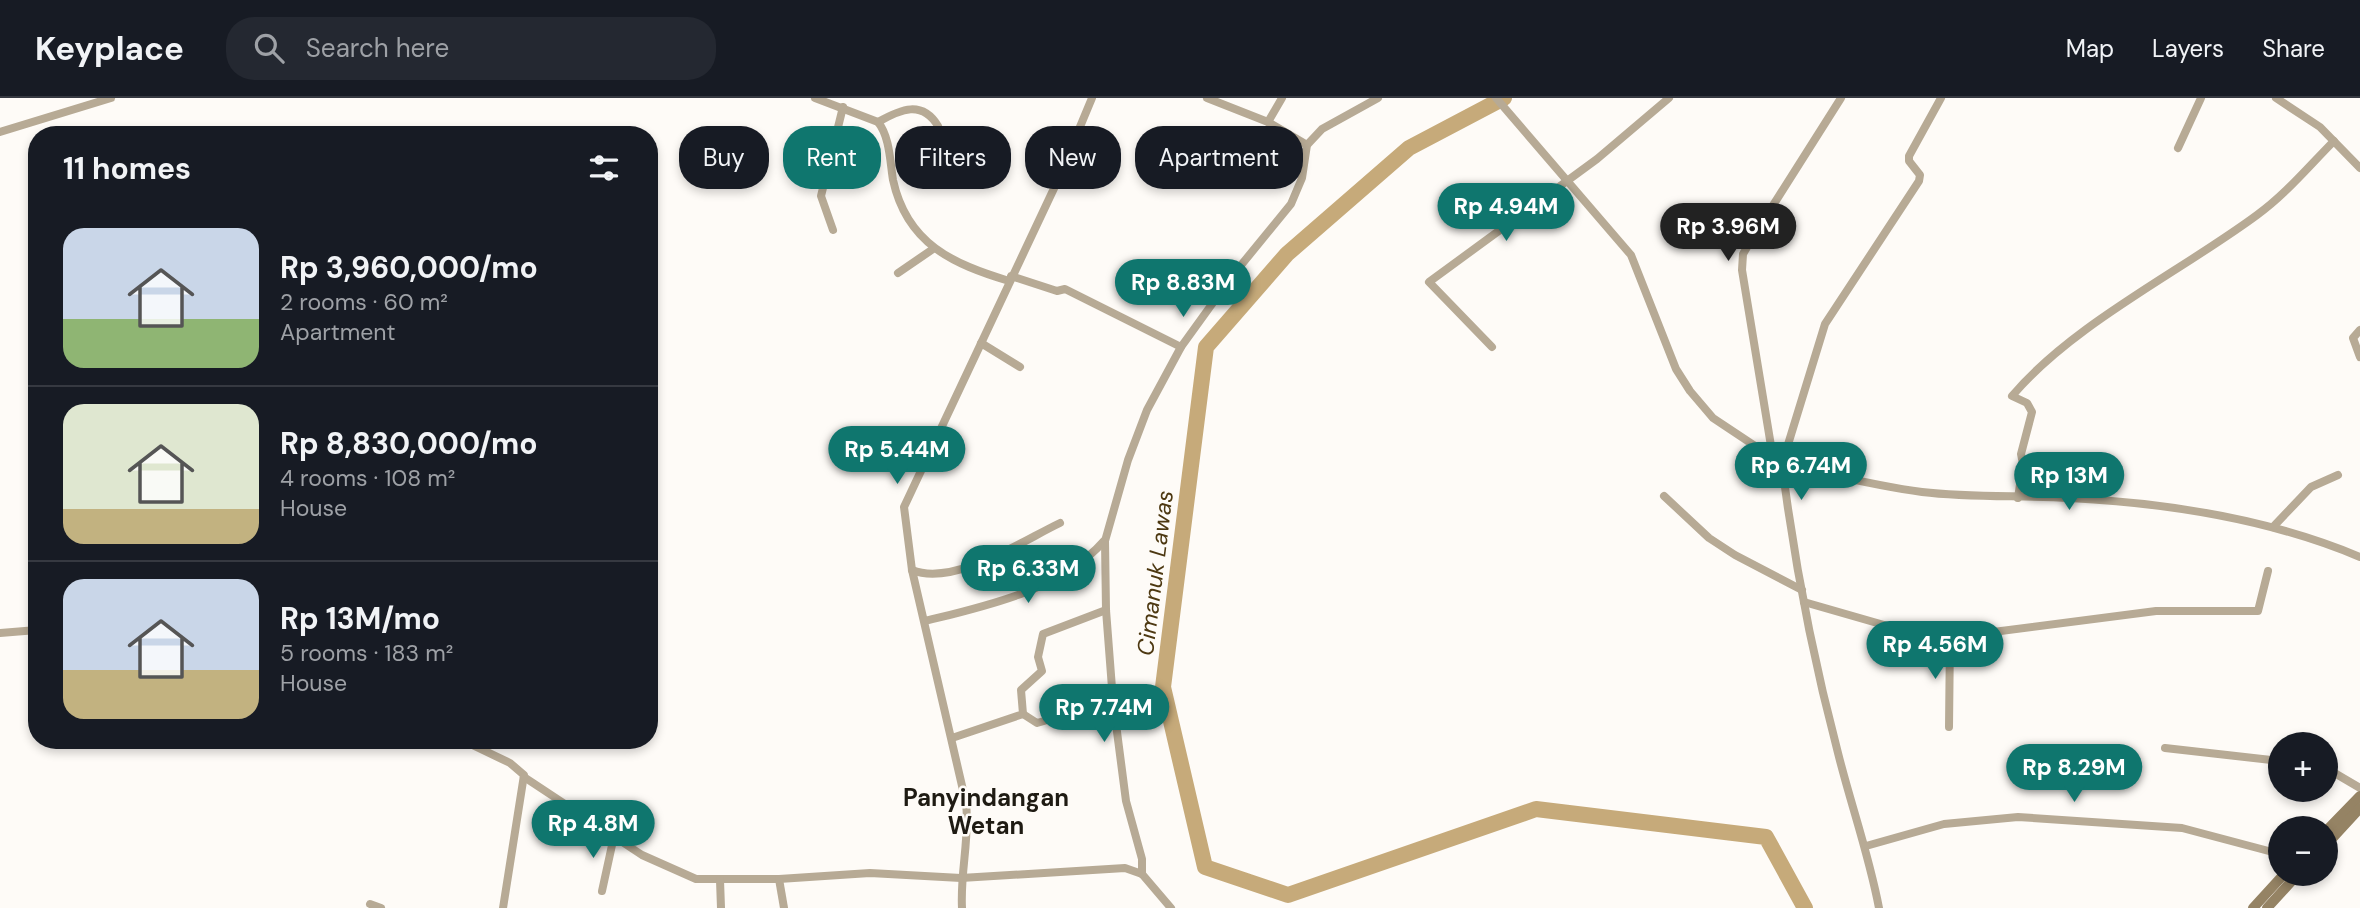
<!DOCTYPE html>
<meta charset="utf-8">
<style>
body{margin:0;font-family:"DM Sans",sans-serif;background:#242831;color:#f1f3f6;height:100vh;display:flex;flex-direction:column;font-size:26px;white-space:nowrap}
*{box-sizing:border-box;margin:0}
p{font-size:23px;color:#9ea1a6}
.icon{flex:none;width:38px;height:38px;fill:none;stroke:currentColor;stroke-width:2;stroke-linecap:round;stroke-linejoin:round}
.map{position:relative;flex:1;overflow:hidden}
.drawer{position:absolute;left:28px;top:28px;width:630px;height:623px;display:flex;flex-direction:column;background:#171b24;border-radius:28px;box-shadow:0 4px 10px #0003}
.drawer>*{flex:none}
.top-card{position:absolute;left:679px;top:28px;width:665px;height:63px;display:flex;gap:14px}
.controls{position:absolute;left:2268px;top:634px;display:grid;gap:14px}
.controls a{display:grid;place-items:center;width:70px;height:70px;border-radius:50%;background:#171b24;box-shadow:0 4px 10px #0003;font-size:35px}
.price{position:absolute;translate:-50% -60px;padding:0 16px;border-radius:24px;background:#0f766e;color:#fff;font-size:23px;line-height:46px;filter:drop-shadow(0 2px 4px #0008)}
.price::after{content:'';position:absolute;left:50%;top:42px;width:21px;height:16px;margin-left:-10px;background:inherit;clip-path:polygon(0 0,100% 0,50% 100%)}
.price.current{background:#222;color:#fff}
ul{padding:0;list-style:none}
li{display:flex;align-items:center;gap:21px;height:175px;padding:0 35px}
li+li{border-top:2px solid #363941}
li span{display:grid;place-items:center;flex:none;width:196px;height:140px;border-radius:21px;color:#555}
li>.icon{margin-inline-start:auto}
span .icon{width:84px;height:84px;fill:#fffc;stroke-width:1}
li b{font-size:30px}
h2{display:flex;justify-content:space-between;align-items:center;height:84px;padding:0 35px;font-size:30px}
.pill{padding:0 24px;border-radius:28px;background:#171b24;box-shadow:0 4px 10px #0003;font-size:24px;line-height:63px}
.pill.current{background:#0f766e;color:#fff}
header{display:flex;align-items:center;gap:42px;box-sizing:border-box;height:98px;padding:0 35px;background:#171b24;border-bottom:2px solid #363941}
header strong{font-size:33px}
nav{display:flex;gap:38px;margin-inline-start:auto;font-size:24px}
.search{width:490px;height:63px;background:#242831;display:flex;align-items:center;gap:18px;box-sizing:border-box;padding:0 24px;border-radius:28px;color:#9ea1a6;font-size:26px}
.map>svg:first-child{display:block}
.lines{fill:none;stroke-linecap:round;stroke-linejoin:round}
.river{stroke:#c6aa7a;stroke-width:16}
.street{stroke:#b7aa95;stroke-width:8}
.secondary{stroke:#958364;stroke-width:10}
.labels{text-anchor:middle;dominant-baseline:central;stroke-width:5;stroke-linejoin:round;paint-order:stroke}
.water-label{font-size:23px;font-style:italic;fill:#4d3811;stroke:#fefbf7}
.quarter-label{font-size:24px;font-weight:bold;fill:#1f1b13;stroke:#fefbf7}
</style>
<header>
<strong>Keyplace</strong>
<div class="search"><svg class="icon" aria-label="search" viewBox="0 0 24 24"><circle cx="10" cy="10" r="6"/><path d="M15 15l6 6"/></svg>Search here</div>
<nav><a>Map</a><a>Layers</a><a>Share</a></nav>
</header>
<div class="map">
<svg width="2360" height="810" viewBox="0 0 2360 810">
<rect width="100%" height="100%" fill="#fefbf7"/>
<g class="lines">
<polyline class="river" points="1504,0 1409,50 1287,156 1206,249 1163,589 1205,769 1288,797 1536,711 1766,739 1805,810"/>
<g class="street">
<path d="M815,0l63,24c12,15 12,40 15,58 14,64 60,84 116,101"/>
<polyline points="1207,0 1268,24 1307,47"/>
<path d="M1496,0l135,157 45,114 14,22 23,27 69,46c12,97 31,194 56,289 13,52 31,102 41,155"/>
<path d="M1941,0l-32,58v5l11,14 -1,6 -94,143 -43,140c47,10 93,22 140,28 50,6 99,3 148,6 98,5 200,21 290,59"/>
<polyline points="2276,0 2320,29 2360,70"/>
<path d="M878,24c23,-13 44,-22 60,4"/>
<polyline points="1268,24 1282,0"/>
<polyline points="0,34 111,0"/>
<polyline points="2178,50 2201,0"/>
<polyline points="833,132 821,98 843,9"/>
<polyline points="898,175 933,151"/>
<polyline points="1011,178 1057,193 1065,191 1181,249"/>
<polyline points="2360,232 2353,240 2360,259"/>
<polyline points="981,245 1020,269"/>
<polyline points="1492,249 1429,184 1597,61 1669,0"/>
<polyline points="1773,360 1742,172 1743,156 1753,139 1841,0"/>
<polyline points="1664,398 1709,440 1735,457 1802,492"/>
<path d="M2018,400l5,-34 -2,-10 11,-42 -5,-9 -15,-7c61,-72 168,-124 245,-181 29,-21 52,-49 77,-74"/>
<polyline points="2273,429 2311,389 2338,377"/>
<path d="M912,472c42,17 110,-29 148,-47"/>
<polyline points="1804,504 1898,531 1962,538 2156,513 2258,513 2268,473"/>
<path d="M925,523c61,-15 136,-31 179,-80"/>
<polyline points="0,535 37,532"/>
<polyline points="1023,616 1037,625 1113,603"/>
<polyline points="1949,629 1950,538"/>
<polyline points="952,640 1023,616 1021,592 1042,573 1038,559 1043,536 1106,512"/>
<polyline points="462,642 510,665 524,677 503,810"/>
<polyline points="2165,650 2280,663"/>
<polyline points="2326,670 2360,690"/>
<polyline points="524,679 642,757 696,781 779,781 870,775 961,780 1125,770 1142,776 1171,810"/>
<polyline points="1866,748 1944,726 2018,719 2182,730 2280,756"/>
<polyline points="1142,776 1142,761 1126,703 1113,603 1106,512 1105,443 1128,362 1147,312 1181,249 1233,177 1291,106 1302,80 1307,47 1322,31 1378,0"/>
<polyline points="779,781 784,810"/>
<polyline points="720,782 721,810"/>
<polyline points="602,793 614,738"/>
<polyline points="370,806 381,810"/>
<path d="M962,810c-2,-36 8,-70 4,-105l-54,-233 -8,-63 153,-325 35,-84"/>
</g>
<g class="secondary">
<polyline points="2326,733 2360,698"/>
<polyline points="2326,747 2360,710"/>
<polyline points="2253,810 2285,775"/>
<polyline points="2267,810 2299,775"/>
</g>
</g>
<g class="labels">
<g class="water-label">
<text transform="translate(1155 475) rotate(-83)">Cimanuk Lawas</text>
</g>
<g class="quarter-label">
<text x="986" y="699">Panyindangan<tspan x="986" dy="28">Wetan</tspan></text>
</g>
</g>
</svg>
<div class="controls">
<a>+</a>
<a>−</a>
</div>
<b class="price" style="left:1506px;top:145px">Rp 4.94M</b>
<b class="price current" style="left:1728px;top:165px">Rp 3.96M</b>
<b class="price" style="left:1183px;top:221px">Rp 8.83M</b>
<b class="price" style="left:897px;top:388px">Rp 5.44M</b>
<b class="price" style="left:1801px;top:404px">Rp 6.74M</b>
<b class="price" style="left:2069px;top:414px">Rp 13M</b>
<b class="price" style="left:1028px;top:507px">Rp 6.33M</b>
<b class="price" style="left:1935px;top:583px">Rp 4.56M</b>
<b class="price" style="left:1104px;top:646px">Rp 7.74M</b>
<b class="price" style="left:2074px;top:706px">Rp 8.29M</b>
<b class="price" style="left:593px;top:762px">Rp 4.8M</b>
<div class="top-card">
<a class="pill">Buy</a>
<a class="pill current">Rent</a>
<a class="pill">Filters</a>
<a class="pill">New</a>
<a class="pill">Apartment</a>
</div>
<section class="drawer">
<h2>11 homes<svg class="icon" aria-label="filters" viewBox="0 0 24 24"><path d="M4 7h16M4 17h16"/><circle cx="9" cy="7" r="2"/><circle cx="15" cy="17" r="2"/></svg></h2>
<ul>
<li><span style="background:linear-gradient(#c9d6e8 65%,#8fb573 0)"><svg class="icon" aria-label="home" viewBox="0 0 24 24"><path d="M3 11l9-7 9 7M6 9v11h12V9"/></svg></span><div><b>Rp 3,960,000/mo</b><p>2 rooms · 60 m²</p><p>Apartment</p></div></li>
<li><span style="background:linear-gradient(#dfe7d0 75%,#c2b280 0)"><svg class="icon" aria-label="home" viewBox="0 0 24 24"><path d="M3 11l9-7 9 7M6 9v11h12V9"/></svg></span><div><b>Rp 8,830,000/mo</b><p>4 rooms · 108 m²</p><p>House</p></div></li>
<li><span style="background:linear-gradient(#c9d6e8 65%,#c2b280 0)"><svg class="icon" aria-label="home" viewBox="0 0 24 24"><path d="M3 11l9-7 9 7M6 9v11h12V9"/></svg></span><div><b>Rp 13M/mo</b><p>5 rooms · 183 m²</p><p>House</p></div></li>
</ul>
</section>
</div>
